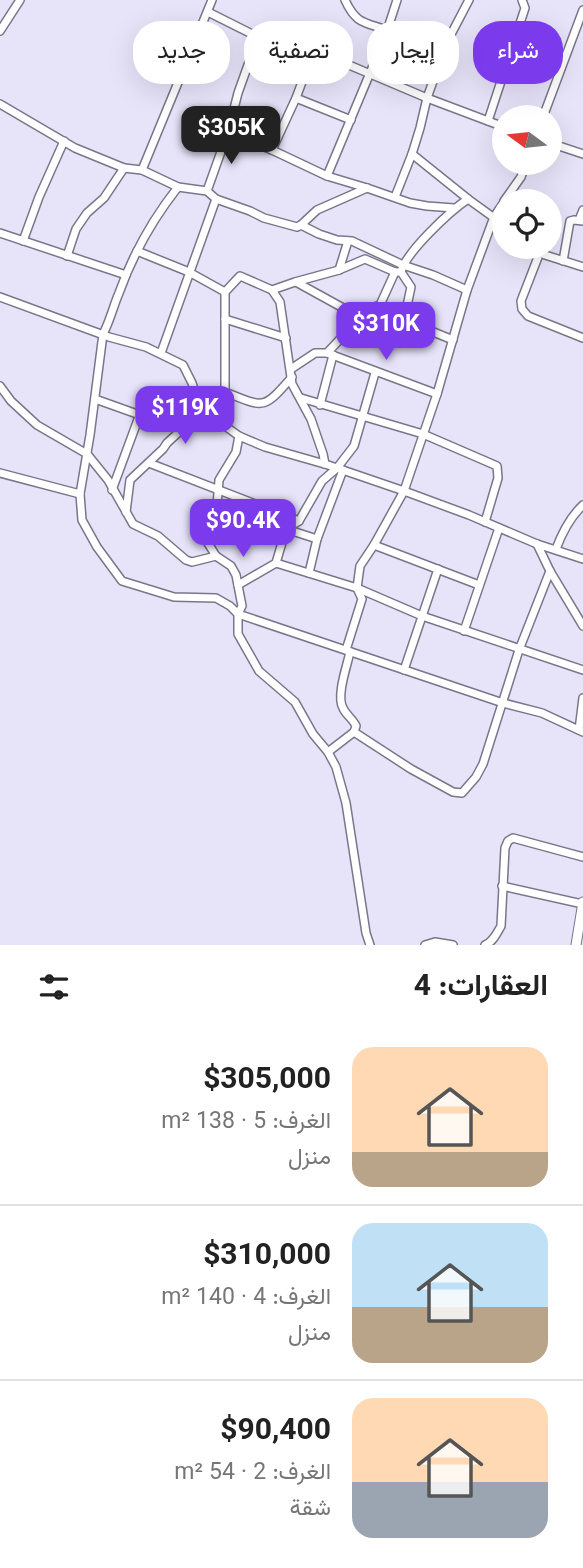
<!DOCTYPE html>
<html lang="ar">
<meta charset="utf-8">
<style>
body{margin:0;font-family:Georgia,Vazirmatn,serif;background:#f6f6f6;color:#222;direction:rtl;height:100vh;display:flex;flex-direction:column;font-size:26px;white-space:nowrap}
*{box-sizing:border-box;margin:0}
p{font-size:23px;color:#767676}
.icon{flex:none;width:38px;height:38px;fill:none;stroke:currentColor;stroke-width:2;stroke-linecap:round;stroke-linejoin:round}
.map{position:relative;height:945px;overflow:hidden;direction:ltr}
.details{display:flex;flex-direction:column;background:#fff;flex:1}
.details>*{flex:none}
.top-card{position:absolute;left:21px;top:21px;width:542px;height:63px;direction:rtl;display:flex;gap:14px}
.needle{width:46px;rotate:285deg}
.fabs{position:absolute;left:492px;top:105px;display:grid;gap:14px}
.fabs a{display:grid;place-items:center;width:70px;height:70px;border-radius:50%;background:#fff;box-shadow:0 7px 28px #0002;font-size:35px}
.price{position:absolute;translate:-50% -60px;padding:0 16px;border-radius:14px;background:#7c3aed;color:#fff;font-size:23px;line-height:46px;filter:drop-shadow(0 2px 4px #0008)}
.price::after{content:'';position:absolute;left:50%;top:42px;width:21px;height:16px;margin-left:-10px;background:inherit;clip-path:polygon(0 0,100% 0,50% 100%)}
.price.current{background:#222;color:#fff}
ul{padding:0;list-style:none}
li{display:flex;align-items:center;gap:21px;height:175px;padding:0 35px}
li+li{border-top:2px solid #e0e0e0}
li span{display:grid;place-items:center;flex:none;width:196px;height:140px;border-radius:21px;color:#555}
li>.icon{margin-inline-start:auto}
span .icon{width:84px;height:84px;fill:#fffc;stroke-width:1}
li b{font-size:30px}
h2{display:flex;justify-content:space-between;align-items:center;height:84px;padding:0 35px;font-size:30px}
.pill{padding:0 24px;border-radius:28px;background:#fff;box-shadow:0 7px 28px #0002;font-size:24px;line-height:63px}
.pill.current{background:#7c3aed;color:#fff}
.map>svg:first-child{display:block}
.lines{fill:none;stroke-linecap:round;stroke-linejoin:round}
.minor-casing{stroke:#7a768a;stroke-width:10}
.tertiary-casing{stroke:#7a768a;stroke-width:11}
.minor{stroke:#fff;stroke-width:7}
.tertiary{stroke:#fff;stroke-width:9}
</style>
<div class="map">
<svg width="583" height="945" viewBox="0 0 583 945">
<rect width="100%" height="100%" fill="#e7e3f9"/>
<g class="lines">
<g class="minor-casing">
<g id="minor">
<path d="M345,0c11,24 19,22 42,30"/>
<polyline points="208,12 258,37 297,43 427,98 504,127"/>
<polyline points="0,31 20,0"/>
<polyline points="296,98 351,120"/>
<polyline points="0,104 75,148 124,168 104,198 87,213 76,229 67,256"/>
<polyline points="543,117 583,10"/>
<polyline points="488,121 525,8 522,0"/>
<polyline points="228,132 272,150 327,176 367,188 410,203 427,206 454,208"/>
<polyline points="550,143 583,154"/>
<polyline points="272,150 296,98 314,50"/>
<polyline points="412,154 468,199 504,225"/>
<polyline points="124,168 142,170 212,0"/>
<polyline points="142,170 178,187 207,191 216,199 250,211 264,218 297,227 301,225 319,234 337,240 352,241 403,265 433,275 467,290"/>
<polyline points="327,176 385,37 397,0"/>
<path d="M178,187c-26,33 -45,67 -59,106 -6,14 -9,28 -16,41l-13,101 -10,59 2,26 15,27 25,34 52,16 42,1 14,8 8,8 265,89 39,10 41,19"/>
<polyline points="207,191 228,132 238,93 258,37"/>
<polyline points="395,197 412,154 420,128 427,98 447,42 469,0"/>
<polyline points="504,201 521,177 526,163"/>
<polyline points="579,220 583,210"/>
<polyline points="301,225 317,210 367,188"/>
<polyline points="0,233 126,275"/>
<polyline points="23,241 39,197 64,141"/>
<polyline points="533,247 545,255 583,267"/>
<polyline points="137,251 189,272 225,292"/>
<polyline points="540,252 521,301 522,309 528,316 583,338"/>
<polyline points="563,261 570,221 574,220 583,221"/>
<polyline points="339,270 348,241"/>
<polyline points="401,272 411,287 404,320"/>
<polyline points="296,282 354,314"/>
<polyline points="272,290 295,282 339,270 365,259 395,272"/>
<polyline points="0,297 109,337 146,347 183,365 192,383 198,401 207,413 239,436 265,447 328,465 404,491 469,515 537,544 583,559"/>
<polyline points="380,305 404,320 453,340"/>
<polyline points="225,319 286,338"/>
<polyline points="161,353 216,199"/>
<polyline points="327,353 437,394"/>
<path d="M291,369l24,-16h12l16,-17 5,-15 6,-7 26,-9 15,-33h6c5,-20 49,-61 67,-73"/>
<polyline points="0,386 11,401 37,425 87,454 108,480 133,524 158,536 186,560 192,562 216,556"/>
<path d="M225,392c40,16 38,18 67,-15"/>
<polyline points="301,398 423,434 497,466 498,478 485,522"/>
<polyline points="95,399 182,430"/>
<polyline points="320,405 333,355"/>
<polyline points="225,426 225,292 240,276 272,290 280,302 292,384 311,419 323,454 325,464"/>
<polyline points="239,436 236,452 219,480 217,506 206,540 216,556 231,566 236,575 242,606 238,614 238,634 259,671 295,702 313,734 328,752 336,767 346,803 366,933 370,945"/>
<polyline points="149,463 299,521"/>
<polyline points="0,473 80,494"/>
<polyline points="112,490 140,414"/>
<polyline points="126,512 130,480 163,449 167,443 204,409"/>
<polyline points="286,529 317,539"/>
<polyline points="537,544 550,571 583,626"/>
<polyline points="374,545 479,585"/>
<path d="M556,549c6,-16 14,-32 27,-44"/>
<polyline points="276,563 357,588 422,616 583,670"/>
<polyline points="309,573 317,539 343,470"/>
<polyline points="238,585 276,563 286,529 299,521 322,481 337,468 354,446 375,373"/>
<polyline points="464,631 499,528"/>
<polyline points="346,650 362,599 357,588 360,566 374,545 404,491 437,394 467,290 494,217 504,202"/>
<polyline points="404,670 438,569"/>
<polyline points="579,730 583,698"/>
<polyline points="354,732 411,769 453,792 462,793 476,777 483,764 519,650 550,571"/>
<path d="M328,752l26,-20 2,-6c-3,-7 -10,-11 -13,-18 -7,-12 4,-42 7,-56"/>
<polyline points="502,886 583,904"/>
<polyline points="425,945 435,942 453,945"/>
<path d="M485,945c8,-3 12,-12 16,-19l4,-78 3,-7 5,-3 70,19"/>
</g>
</g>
<g class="tertiary-casing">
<polyline id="tertiary" points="576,945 583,902"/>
</g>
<use href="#minor" class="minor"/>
<use href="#tertiary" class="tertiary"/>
</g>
</svg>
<div class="fabs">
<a><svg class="needle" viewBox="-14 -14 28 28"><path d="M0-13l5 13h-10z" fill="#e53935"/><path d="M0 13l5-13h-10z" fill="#767676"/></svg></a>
<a><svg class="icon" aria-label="locate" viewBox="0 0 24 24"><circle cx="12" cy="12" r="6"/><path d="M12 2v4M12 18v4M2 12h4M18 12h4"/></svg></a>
</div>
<b class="price current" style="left:231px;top:166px">$305K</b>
<b class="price" style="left:386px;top:362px">$310K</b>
<b class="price" style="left:185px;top:446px">$119K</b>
<b class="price" style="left:243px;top:559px">$90.4K</b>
<div class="top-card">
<a class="pill current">شراء</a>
<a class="pill">إيجار</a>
<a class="pill">تصفية</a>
<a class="pill">جديد</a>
</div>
</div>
<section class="details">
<h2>العقارات: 4<svg class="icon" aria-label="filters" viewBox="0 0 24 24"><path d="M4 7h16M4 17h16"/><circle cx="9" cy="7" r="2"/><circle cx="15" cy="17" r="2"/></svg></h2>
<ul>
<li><span style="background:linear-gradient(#ffd9b3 75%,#b9a48a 0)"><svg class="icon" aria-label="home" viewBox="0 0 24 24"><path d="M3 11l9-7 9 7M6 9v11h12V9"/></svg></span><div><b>$305,000</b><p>الغرف: 5 · 138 m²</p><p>منزل</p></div></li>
<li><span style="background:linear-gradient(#bfe0f5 60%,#b9a48a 0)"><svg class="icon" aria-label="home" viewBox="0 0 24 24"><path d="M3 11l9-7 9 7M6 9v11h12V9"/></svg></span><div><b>$310,000</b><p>الغرف: 4 · 140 m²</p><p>منزل</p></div></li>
<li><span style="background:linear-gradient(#ffd9b3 60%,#9aa5b1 0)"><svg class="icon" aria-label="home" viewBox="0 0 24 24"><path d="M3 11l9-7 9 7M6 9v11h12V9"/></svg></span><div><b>$90,400</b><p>الغرف: 2 · 54 m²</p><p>شقة</p></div></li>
</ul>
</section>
